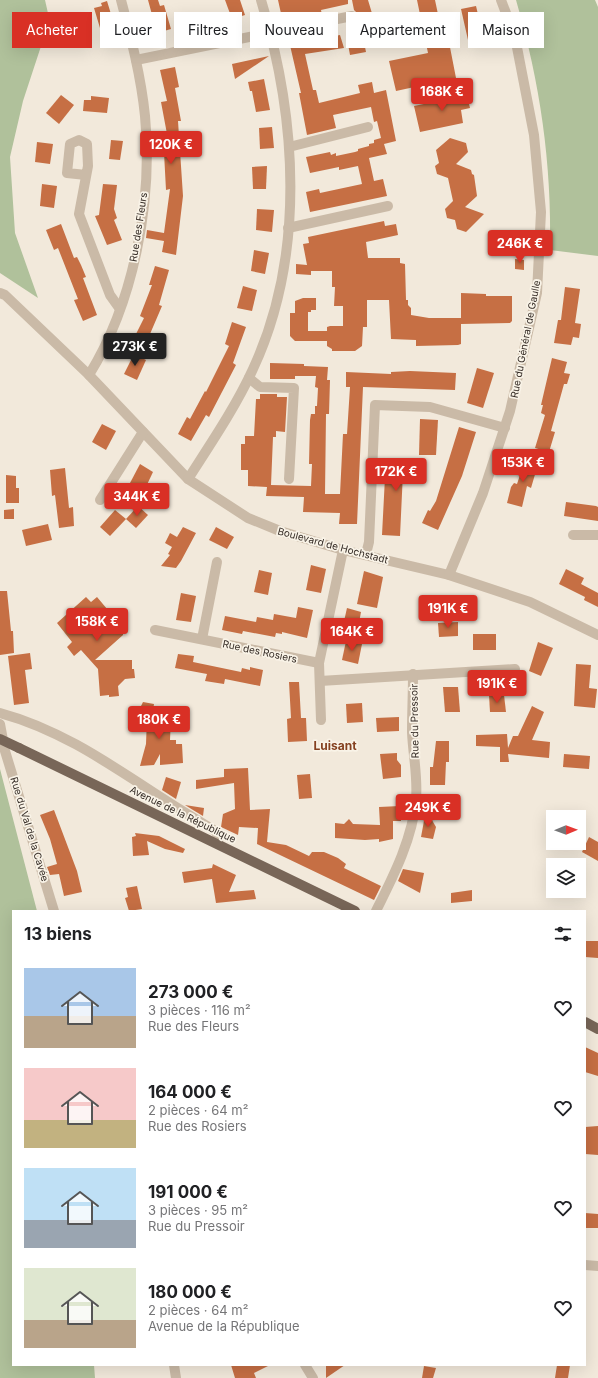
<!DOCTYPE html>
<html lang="fr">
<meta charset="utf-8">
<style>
body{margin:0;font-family:Inter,sans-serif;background:#f2f2f2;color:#202124;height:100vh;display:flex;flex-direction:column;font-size:15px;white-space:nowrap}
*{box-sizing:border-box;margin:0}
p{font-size:13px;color:#757577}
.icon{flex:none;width:22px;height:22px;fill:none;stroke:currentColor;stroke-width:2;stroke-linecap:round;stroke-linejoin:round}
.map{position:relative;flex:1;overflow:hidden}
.side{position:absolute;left:12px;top:910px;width:574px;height:456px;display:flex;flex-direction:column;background:#fff;border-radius:0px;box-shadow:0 4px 16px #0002}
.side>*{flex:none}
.banner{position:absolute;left:12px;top:12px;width:574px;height:36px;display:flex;gap:8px}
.needle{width:26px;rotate:89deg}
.controls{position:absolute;left:546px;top:810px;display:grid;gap:8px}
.controls a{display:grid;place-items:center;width:40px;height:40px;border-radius:0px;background:#fff;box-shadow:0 4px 16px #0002;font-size:20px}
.price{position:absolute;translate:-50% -34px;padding:0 9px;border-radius:4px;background:#d93025;color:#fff;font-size:13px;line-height:26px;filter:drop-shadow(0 1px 2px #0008)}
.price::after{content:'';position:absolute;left:50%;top:24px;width:12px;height:9px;margin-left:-6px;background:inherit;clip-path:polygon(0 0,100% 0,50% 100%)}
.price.on{background:#222;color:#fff}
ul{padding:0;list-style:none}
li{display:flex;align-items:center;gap:12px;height:100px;padding:0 12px}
li span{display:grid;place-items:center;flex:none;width:112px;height:80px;border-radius:0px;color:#555}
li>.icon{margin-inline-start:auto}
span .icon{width:48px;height:48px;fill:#fffc;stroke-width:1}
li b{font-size:17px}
h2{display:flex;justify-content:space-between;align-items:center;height:48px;padding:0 12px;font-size:17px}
.pill{padding:0 14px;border-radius:0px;background:#fff;box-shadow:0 4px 16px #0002;font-size:14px;line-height:36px}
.pill.on{background:#d93025;color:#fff}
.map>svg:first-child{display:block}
.green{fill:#b0c19b}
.building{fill:#c66f44}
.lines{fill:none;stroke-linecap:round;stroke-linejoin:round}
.minor{stroke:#cabaa7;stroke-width:10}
.major{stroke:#786658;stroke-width:10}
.major-bridge{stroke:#786658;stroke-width:10}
.labels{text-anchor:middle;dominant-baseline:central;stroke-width:3.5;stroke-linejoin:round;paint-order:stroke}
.street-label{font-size:10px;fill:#362d27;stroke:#f9f3e7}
.quarter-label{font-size:12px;font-weight:bold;fill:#854120;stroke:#f9f3e7}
</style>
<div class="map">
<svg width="598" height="1378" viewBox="0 0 598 1378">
<rect width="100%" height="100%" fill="#f2e9db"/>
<g class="green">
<polygon points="0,0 45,0 52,31 45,34 23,101 10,157 15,233 38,298 0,273"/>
<path d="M516,0h79l3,7v249l-48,-6c2,-86 -10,-168 -34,-250z"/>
<polygon points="0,769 37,911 13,911 13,1365 94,1365 95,1378 0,1378"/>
</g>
<g class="building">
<polygon points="148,0 158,0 160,6 164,5 171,29 157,33"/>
<polygon points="225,0 240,0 245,15 232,19"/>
<polygon points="278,0 348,0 348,4 321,10 322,15 296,20 295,15 282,18"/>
<polygon points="352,0 368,0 374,20 372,21 376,39 364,42 366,52 350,55 347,39 360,36 357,20 358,14 354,10"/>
<polygon points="417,0 435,0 443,38 448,37 456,78 396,91 389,61 428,53"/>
<polygon points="107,1 114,24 115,47 108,47 105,26 100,28 94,8 102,6 101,3"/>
<polygon points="476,6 482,31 476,32 477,38 468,40 461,9"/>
<polygon points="335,33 335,36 340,35 344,48 305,54 313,90 316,90 319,103 360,93 358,85 372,82 374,93 386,90 396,141 384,144 387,154 369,158 374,181 383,179 387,196 310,212 306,192 319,189 320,193 362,184 358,166 339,170 339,167 310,173 306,157 330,152 331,155 336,153 336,156 355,152 358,151 358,149 369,146 369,144 374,143 374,140 381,138 377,121 374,122 371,107 333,115 336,128 307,135 299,93 301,93 289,41 306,37 306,41 325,37 324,35"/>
<polygon points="269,56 235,79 232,64"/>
<polygon points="175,67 179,87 175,88 181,121 178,121 183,196 176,255 162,252 164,241 146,238 147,230 164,233 170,189 166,190 163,134 167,134 161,102 167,101 160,70"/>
<polygon points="264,79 270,110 256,112 252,91 250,91 248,82"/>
<polygon points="466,91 470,108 461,110 463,123 420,132 414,106 453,98 452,94"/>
<polygon points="61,95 74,105 59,124 46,113"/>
<polygon points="91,96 109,98 107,113 83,111 84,100 91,100"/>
<polygon points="272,127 274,148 260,149 259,128"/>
<polygon points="450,138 466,143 468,152 456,164 471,170 472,174 474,175 477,196 465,207 484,214 466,232 457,229 455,220 447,218 445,209 453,201 448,178 437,174 435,166 439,163 436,150"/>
<polygon points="111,140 123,141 120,160 109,159"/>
<polygon points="37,142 53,144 50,164 35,162"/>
<polygon points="267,166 266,189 253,189 252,167"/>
<polygon points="42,184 57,186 54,208 40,206"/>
<polygon points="103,184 117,185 114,209 117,218 114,220 122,240 107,245 95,216 99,215"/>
<polygon points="257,209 274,210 272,232 256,230"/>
<polygon points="384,221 385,226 396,224 398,235 366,242 368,258 400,258 400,263 405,264 406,300 408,300 408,305 411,308 411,315 429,318 461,318 461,293 486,294 486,296 512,296 512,321 510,323 461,324 461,344 458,345 416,346 416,340 391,339 389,300 367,300 367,327 363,327 362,346 355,351 332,351 332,349 327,346 327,341 295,341 290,336 290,313 295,313 295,301 303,298 316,298 316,310 311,310 311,312 308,312 308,331 327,331 327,327 330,326 343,326 343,306 334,306 335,287 332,287 332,271 311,271 311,275 296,274 296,264 307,265 303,244 309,243 308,237"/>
<polygon points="61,224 74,258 77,257 81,265 86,277 83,278 97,315 83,321 74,300 78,299 58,248 54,250 46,230"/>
<polygon points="254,250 269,253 265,274 251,271"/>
<polygon points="515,259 524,260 524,270 515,269"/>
<polygon points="155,266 169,270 159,305 162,306 150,334 152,334 143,353 130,346 144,318 140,316 152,285 149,285"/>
<polygon points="243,286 257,290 252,311 237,308"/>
<polygon points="565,287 580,289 575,323 581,324 579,338 573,337 571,345 554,343 558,320 561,320"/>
<polygon points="232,322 246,327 233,363 236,365 209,417 206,415 191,441 178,434 187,417 190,419 205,391 206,392 229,346 225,344"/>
<polygon points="134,354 146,360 137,380 124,374"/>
<polygon points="552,358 567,362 564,373 570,374 567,384 564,384 551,431 555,432 549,452 535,448 545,415 541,413 543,405 541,405"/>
<polygon points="270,363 304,364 304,366 328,367 327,380 330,380 329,414 326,414 325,494 340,494 343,434 347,434 350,387 346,387 346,372 391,374 391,372 410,371 456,373 455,390 363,387 357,524 339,524 340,513 303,512 304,497 266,496 267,487 248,486 248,470 241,470 241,444 245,444 245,436 254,436 256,399 260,399 260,394 277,394 277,397 287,397 285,432 276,431 276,437 273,437 271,485 311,486 312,464 309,464 310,420 311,414 315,414 315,406 317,406 318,388 315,387 316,376 295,376 295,379 270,379"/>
<polygon points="477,368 494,373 483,408 467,403"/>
<polygon points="420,419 438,420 436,455 419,455"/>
<polygon points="102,424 116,431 106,450 92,442"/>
<polygon points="459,427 476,432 462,476 438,530 422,523 428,510 430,511 436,501"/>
<polygon points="526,457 539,461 531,488 527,486 522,507 507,503 511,487 514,483 517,484"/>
<polygon points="386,458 424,460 423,473 403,472 400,536 382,535"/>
<polygon points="140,464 153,472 144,491 130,483"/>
<polygon points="65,468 69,508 73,507 74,526 59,528 55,495 52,496 50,470"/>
<polygon points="6,475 16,476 16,488 19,488 19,503 6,503"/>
<polygon points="566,502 596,506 598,507 598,521 564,516"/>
<polygon points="138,506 148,515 136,528 126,519"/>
<polygon points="14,509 14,519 4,519 4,510"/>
<polygon points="115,510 126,519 110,536 100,527"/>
<polygon points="48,524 52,540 26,546 22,530"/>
<polygon points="183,527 196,533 181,561 176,568 161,566 170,555 168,554 172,547 165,543 170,533 177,537"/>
<polygon points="216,527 234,537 227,549 209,540"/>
<polygon points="311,565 326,569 321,593 306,590"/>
<polygon points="566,569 584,578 581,584 598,593 598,607 584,600 585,597 559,584"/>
<polygon points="259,570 272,573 268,595 254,592"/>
<polygon points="364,571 383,577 377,608 357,604"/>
<polygon points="0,591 7,591 11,631 13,631 14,653 0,655"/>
<polygon points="181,593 196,596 191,622 176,620"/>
<polygon points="86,597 91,602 97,597 123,628 123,635 95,660 132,660 132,669 134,669 135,678 125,679 118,686 119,696 109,697 109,695 100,696 98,669 81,650 74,656 67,647 72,642 57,623"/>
<polygon points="298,607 313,610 307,638 282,632 282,634 276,633 275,637 243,631 242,634 222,630 225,616 256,622 257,617 273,620 274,614 296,618"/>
<polygon points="347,608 361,612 357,633 342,630"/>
<polygon points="458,622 458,636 439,637 438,623"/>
<rect x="473" y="634" width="23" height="16"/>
<polygon points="346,641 362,644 358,664 342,660"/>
<polygon points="538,642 553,648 541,676 529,671"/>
<polygon points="30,653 32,669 25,670 29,703 14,705 8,656"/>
<polygon points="178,654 194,656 193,662 241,672 242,668 250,670 250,667 263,670 260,686 225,679 224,684 205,681 207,674 175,668"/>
<polygon points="576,664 591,665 589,688 597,689 595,708 574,706"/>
<polygon points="289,682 299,682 301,718 306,718 307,741 288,742 287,719 291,718"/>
<polygon points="443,687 458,687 460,712 445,712"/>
<polygon points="489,695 504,695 506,712 490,712"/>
<polygon points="143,702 154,704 152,717 171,717 170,740 176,740 176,744 182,744 183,763 160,765 160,754 154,765 140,766 146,744 147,717 136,716"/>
<polygon points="362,703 363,722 347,723 346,704"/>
<polygon points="532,706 544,712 532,740 550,742 549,758 508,754 509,762 500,762 500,747 476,746 476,735 507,734 508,748 513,736 518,736"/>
<polygon points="399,717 399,731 377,732 376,718"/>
<polygon points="436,741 449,741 449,762 446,762 445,785 430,785 430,767 433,767"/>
<polygon points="397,753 397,760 401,765 401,777 383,779 380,754"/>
<polygon points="564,754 590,756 589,769 563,767"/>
<polygon points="248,768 250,810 270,809 267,842 286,845 309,856 312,852 324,852 338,858 346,864 344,868 381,886 374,900 257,844 258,828 239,827 238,835 221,827 223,814 235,809 234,783 196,789 196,780 224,777 224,769"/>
<polygon points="310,774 312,798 299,799 297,775"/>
<polygon points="166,777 181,782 176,799 162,790"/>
<polygon points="185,805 204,808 203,816 193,810"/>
<polygon points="400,806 401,821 393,821 393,839 379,842 379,839 365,840 335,838 335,823 344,824 349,819 353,824 380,825 379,807"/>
<polygon points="54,810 77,871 82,892 64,896 59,874 50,875 47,867 57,864 50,839 40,815"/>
<polygon points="426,810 436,827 433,839 421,837"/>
<polygon points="135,833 159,836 185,849 183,853 165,849 147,841 149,855 133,856 132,837 136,836"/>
<polygon points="589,837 598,842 598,861 582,852"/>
<polygon points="213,864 236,875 229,892 254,890 256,899 216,903 212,879 184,883 182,872 212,868"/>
<polygon points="403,869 424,873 420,893 398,881"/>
<polygon points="137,886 142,909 129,911 125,898 128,897 126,888"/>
<polygon points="472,890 472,901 451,903 451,893"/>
<polygon points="585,941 598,941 598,958 585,957"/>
<polygon points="585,1047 598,1053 598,1076 585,1072"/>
<polygon points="598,1126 598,1155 585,1154 585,1127"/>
<polygon points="585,1213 598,1214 598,1228 585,1228"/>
<polygon points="231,1365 270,1365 254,1373 256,1378 235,1378"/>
<polygon points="326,1365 345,1365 326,1378"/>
<polygon points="557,1365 570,1365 568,1378 555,1378"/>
<polygon points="424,1366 436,1368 433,1378 422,1378"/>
</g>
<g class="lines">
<g class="minor">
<polyline points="136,60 352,16"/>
<polyline points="289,147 368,127"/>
<polyline points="86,175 67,173 70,144 79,140 87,144 88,166 79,214 110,295 120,309"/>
<polyline points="288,228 388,206"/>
<polyline points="0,293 5,295 89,375 188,479 248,518 280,531 343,550 449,575 530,602 598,635"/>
<path d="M89,375c45,-73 64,-174 56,-259 -4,-40 -14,-78 -24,-116"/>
<polyline points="249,378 260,387 294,388 289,479"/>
<path d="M188,479c23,-36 47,-71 65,-110 53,-114 44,-251 8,-369"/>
<polyline points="100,500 143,432"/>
<polyline points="573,535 598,535"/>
<polyline points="366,554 369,542 375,405 430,407 505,428"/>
<polyline points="449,575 483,493 510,411 537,293 541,212 534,135 515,37 501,0"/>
<polyline points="155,630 319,663"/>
<polyline points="202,639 217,562"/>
<polyline points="320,681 515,669"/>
<path d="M0,713c60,16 111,52 162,85 18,12 37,23 55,34l1,12"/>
<polyline points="321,720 319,663 343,550"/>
<polyline points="0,724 5,751 54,911"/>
<path d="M376,911c17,-34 37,-73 40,-112 2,-22 -3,-44 -4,-67 0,-19 1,-38 1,-58"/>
<polyline points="585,1265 598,1266"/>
<polyline points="174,1365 176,1378"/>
<polyline points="305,1365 313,1378"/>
</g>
<g class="major">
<polyline points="19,748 355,911"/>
<polyline points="585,1022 598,1029"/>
</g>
<polyline class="major-bridge" points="0,739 19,748"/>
</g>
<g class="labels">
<g class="street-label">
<text transform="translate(138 227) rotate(-81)">Rue des Fleurs</text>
<text transform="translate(525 339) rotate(-79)">Rue du Général de Gaulle</text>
<text transform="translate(333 545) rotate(15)">Boulevard de Hochstadt</text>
<text transform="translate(260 651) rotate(12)">Rue des Rosiers</text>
<text transform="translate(414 721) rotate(-91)">Rue du Pressoir</text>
<text transform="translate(183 814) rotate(26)">Avenue de la République</text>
<text transform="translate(30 829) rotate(73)">Rue du Val de la Cavée</text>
</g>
<g class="quarter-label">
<text x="335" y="745">Luisant</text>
</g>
</g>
</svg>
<div class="controls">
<a><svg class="needle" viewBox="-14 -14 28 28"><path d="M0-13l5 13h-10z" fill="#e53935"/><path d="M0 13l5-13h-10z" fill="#757577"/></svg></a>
<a><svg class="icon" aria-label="layers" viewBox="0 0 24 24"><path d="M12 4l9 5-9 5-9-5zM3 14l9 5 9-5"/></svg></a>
</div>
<b class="price" style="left:442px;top:112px">168K €</b>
<b class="price" style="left:171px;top:165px">120K €</b>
<b class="price" style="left:520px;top:264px">246K €</b>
<b class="price on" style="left:135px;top:367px">273K €</b>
<b class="price" style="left:523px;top:483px">153K €</b>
<b class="price" style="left:396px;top:492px">172K €</b>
<b class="price" style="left:137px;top:517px">344K €</b>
<b class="price" style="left:448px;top:629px">191K €</b>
<b class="price" style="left:97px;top:642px">158K €</b>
<b class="price" style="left:352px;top:652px">164K €</b>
<b class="price" style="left:497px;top:704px">191K €</b>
<b class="price" style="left:159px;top:740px">180K €</b>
<b class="price" style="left:428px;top:828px">249K €</b>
<div class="banner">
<a class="pill on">Acheter</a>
<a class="pill">Louer</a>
<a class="pill">Filtres</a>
<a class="pill">Nouveau</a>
<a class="pill">Appartement</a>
<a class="pill">Maison</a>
</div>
<section class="side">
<h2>13 biens<svg class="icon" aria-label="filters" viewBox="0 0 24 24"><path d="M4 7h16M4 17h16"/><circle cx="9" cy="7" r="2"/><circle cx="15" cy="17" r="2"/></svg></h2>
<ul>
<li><span style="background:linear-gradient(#a9c7e8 60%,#b9a48a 0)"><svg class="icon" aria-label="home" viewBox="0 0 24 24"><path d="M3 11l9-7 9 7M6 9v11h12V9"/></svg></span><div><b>273 000 €</b><p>3 pièces · 116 m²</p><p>Rue des Fleurs</p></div><svg class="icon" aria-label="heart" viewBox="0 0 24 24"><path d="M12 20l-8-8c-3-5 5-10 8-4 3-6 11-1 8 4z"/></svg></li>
<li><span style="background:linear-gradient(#f6c9c9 65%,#c2b280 0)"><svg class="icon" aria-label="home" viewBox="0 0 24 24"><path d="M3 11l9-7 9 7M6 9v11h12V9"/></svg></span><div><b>164 000 €</b><p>2 pièces · 64 m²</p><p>Rue des Rosiers</p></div><svg class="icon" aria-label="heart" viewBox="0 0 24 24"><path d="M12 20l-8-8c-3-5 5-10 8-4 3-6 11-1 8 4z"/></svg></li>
<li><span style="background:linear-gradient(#bfe0f5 65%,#9aa5b1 0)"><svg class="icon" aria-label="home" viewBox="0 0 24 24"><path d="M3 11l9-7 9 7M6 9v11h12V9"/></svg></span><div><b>191 000 €</b><p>3 pièces · 95 m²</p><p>Rue du Pressoir</p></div><svg class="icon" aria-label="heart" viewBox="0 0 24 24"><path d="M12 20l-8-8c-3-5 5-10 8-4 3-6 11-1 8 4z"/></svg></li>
<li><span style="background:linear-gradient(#dfe7d0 65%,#b9a48a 0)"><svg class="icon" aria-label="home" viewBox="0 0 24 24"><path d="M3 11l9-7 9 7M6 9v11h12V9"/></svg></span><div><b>180 000 €</b><p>2 pièces · 64 m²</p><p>Avenue de la République</p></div><svg class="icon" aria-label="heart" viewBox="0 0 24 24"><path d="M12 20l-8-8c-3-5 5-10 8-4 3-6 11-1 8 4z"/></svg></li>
</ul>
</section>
</div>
